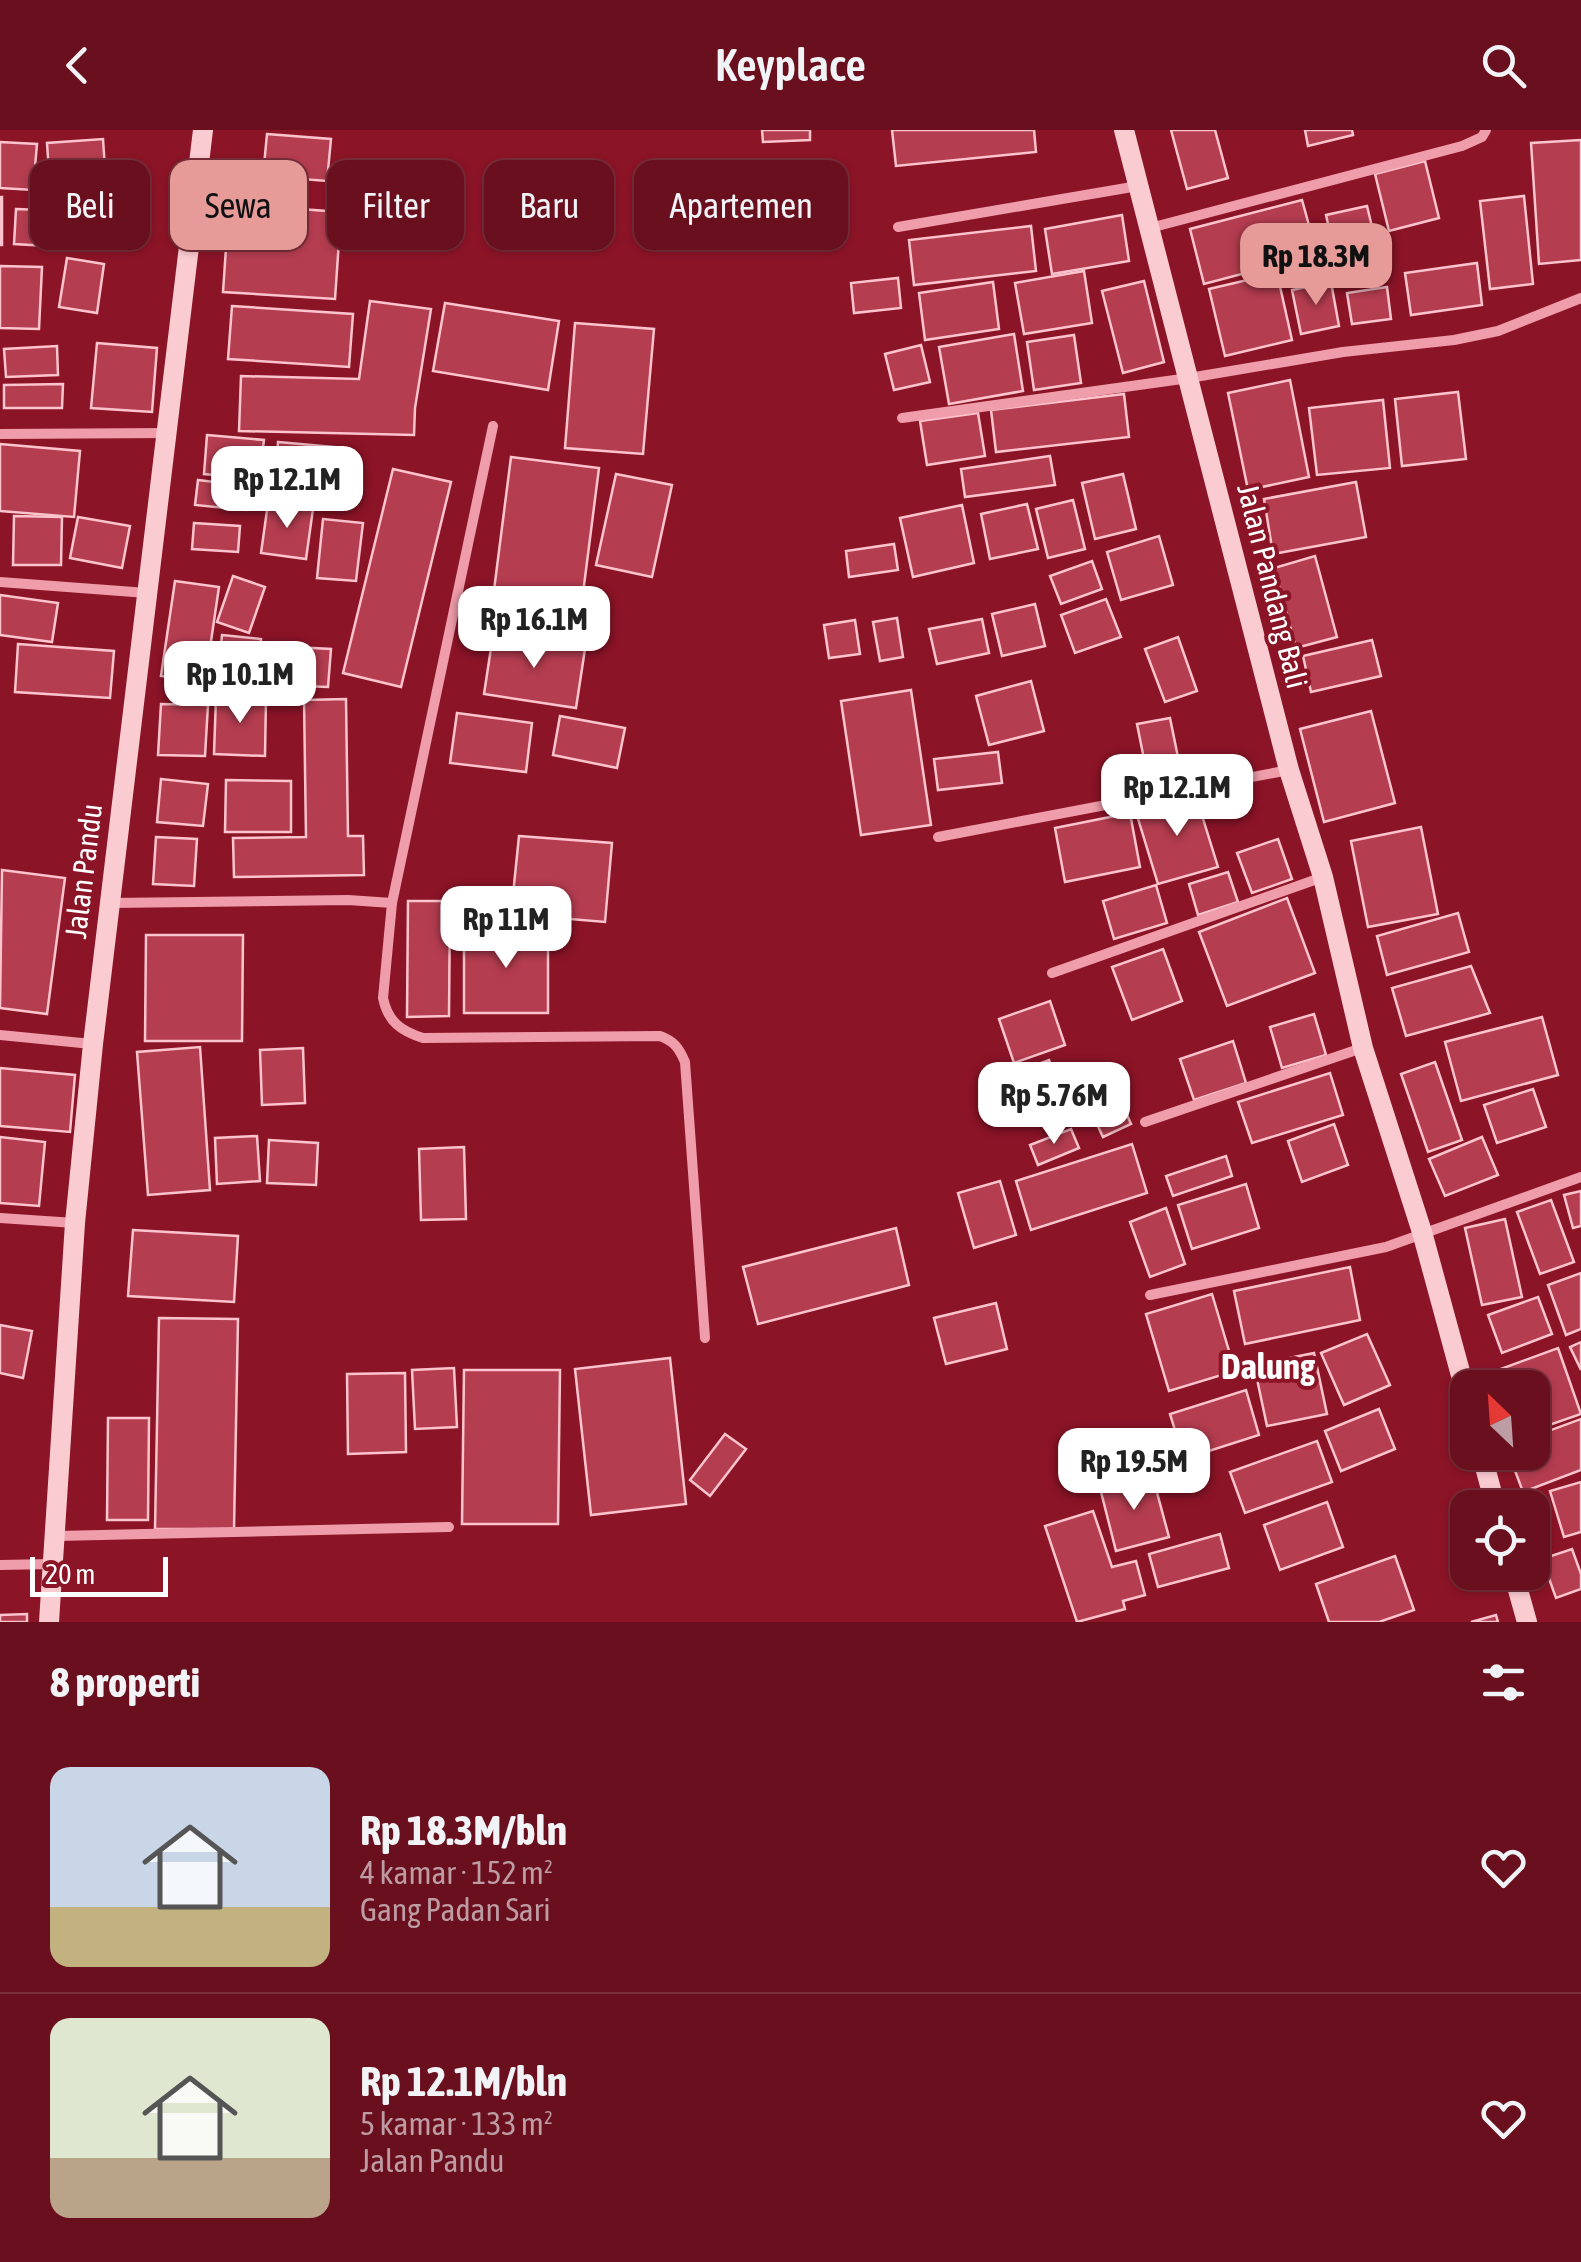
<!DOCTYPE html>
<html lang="id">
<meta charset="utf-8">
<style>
body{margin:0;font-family:"Asap Condensed",sans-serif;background:#6e1826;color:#f1f3f6;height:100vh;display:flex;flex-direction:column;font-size:38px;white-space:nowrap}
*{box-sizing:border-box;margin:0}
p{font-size:32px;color:#bd9ca4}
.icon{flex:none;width:55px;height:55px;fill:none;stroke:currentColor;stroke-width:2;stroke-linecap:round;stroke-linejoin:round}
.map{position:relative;height:1492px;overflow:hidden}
.drawer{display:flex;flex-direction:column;background:#690f1d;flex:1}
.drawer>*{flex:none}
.top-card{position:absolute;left:30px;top:30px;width:1000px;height:90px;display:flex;gap:20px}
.needle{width:65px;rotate:335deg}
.fabs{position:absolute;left:1450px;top:1240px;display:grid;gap:20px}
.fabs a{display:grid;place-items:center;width:100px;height:100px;border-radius:20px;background:#690f1d;box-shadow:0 2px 8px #0004,0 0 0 2px #7c2f3b;font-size:50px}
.scale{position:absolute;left:30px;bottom:25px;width:138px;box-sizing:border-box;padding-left:10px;border:5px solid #fff;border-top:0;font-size:28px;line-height:35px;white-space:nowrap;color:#fff;-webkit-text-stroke:8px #8c1427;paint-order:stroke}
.price{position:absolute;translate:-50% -85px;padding:0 22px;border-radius:20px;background:#fff;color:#222;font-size:32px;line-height:65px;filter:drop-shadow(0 2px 5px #0008)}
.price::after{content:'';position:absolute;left:50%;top:60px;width:30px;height:22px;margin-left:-15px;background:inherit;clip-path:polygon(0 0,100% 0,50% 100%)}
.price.active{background:#e69b98;color:#111}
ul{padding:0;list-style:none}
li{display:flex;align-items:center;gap:30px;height:250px;padding:0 50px}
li+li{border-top:2px solid #7c2f3b}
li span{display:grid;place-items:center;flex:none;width:280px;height:200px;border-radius:20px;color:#555}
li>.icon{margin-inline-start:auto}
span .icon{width:120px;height:120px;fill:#fffc;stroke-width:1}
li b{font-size:42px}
h2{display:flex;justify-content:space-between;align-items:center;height:120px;padding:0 50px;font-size:42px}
.chip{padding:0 35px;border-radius:20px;background:#690f1d;box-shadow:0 2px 8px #0004,0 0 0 2px #7c2f3b;font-size:35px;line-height:90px}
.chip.active{background:#e69b98;color:#111}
header{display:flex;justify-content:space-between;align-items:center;height:130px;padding:0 50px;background:#690f1d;font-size:45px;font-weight:600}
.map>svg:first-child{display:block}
.building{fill:#b53d50;stroke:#fcc4cd;stroke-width:2.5}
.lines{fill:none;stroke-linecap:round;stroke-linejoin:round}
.street{stroke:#f09dab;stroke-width:10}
.secondary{stroke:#fbcbd2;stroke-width:20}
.labels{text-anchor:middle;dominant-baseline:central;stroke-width:8;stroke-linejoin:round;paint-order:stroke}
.street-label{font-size:30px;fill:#fff;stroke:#8c1427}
.quarter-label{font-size:35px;font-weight:bold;fill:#fff;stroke:#8c1427}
</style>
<header><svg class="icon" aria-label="back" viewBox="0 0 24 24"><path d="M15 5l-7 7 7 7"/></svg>Keyplace<svg class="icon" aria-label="search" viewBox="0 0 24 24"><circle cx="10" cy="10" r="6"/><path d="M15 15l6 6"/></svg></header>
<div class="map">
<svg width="1581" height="1492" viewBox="0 0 1581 1492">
<rect width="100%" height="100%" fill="#8c1427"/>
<g class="building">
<polygon points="762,0 810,0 810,10 763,12"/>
<polygon points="892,0 1034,0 1036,22 896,36"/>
<polygon points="1171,0 1215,0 1228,48 1187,59"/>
<polygon points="1305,0 1352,0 1353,5 1308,16"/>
<polygon points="267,4 331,9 327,51 263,46"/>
<polygon points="103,9 107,68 51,72 47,13"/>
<polygon points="1581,10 1581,130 1539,134 1531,13"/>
<polygon points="0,12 37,14 33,60 0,58"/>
<polygon points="1425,31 1439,88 1389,101 1375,44"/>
<polygon points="138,66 139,112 119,113 118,67"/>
<polygon points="1524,66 1533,154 1490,159 1480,71"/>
<rect x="0" y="67" width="2" height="48"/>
<polygon points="1302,70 1317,124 1204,154 1190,99"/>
<polygon points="229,74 341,82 335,169 223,162"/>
<polygon points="104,75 112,109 82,115 74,81"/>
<polygon points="1367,76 1381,134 1339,144 1326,85"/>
<polygon points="16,79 67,81 65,117 14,114"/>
<polygon points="1122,85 1129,131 1052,144 1045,99"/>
<polygon points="1031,96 1036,141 914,155 909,110"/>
<polygon points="67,128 104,134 97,183 59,177"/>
<polygon points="1477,133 1482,175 1411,185 1405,143"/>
<polygon points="0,136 42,137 39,199 0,198"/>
<polygon points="1084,141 1092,193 1024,204 1015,153"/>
<polygon points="1277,143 1292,210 1225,226 1209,159"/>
<polygon points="898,148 901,178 854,183 851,153"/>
<polygon points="1144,151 1164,232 1123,243 1102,161"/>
<polygon points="993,152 999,199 925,210 919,163"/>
<polygon points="1331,152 1339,196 1301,204 1292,160"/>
<polygon points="1387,157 1391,189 1352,194 1347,163"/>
<polygon points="370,171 431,179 415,278 414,305 239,301 241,246 359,249"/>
<polygon points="445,173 559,191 548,260 433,241"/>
<polygon points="232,176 353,184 349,237 228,229"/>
<polygon points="575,193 654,199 643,324 565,318"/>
<polygon points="1014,204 1023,261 949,274 939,217"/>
<polygon points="1074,205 1081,253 1034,260 1027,212"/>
<polygon points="97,213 157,218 152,282 91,278"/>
<polygon points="921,215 930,252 894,260 885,224"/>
<polygon points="57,216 58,245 6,247 4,219"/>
<polygon points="1290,250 1309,347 1248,360 1228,263"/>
<polygon points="63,254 62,278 4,278 4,255"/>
<polygon points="1458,262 1466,329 1402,336 1395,269"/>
<polygon points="1124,264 1129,307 996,322 991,280"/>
<polygon points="1383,270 1390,338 1317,345 1309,278"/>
<polygon points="978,283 985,326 927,335 920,291"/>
<polygon points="207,305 264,310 259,349 204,344"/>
<polygon points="278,312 344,318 339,366 274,361"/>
<polygon points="0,314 80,321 74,387 0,381"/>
<polygon points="1050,326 1055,355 965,367 961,339"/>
<polygon points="511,327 599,338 581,479 493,468"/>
<polygon points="393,339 451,352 401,557 343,543"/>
<polygon points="616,344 672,355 652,447 596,435"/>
<polygon points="1123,344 1136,399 1095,409 1082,353"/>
<polygon points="198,350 248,356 246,380 195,375"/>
<polygon points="1356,352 1366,407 1273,424 1264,369"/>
<polygon points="1073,370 1085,419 1048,428 1036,379"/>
<polygon points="268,373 313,379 306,429 261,423"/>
<polygon points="1027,374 1038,419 990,429 981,384"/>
<polygon points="962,375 974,433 913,447 900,388"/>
<polygon points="14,386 62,387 61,435 13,435"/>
<polygon points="78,387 130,396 122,438 70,428"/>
<polygon points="323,389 363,393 356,451 317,448"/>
<polygon points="194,393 240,396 238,422 192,419"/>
<polygon points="1159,406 1173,455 1121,470 1107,422"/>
<polygon points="894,414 898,440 849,447 846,421"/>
<polygon points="1315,426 1337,507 1296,518 1274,438"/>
<polygon points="1092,431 1102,459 1061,474 1050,446"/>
<polygon points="233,446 265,457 249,503 217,492"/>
<polygon points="175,451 219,457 205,552 161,546"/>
<polygon points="0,465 58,473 52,512 0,505"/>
<polygon points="1106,469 1121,507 1075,523 1061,485"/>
<polygon points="1035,474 1045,516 1002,526 992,484"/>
<polygon points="897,488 903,527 880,531 873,492"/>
<polygon points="982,489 989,523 937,534 929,499"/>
<polygon points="855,490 860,524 829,528 824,495"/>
<polygon points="222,505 261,509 258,548 218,544"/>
<polygon points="493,505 585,519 576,578 484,564"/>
<polygon points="1178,507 1197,561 1165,572 1145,519"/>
<polygon points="1372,510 1381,546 1311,562 1303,526"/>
<polygon points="18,514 114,521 110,568 15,562"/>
<polygon points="275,516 331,519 328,557 273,555"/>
<polygon points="1031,551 1044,601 989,615 976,566"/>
<polygon points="911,560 931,695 861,705 841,571"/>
<polygon points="216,567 266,568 265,626 214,624"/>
<polygon points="346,569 348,706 363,706 364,745 234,747 233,708 306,707 304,570"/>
<polygon points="161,574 208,575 205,626 158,625"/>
<polygon points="1371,581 1395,673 1324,692 1300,599"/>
<polygon points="457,583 532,593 526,642 450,633"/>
<polygon points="560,586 625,598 617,638 553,625"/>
<polygon points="1170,588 1180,637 1147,644 1137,594"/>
<polygon points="998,622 1002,653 938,660 934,629"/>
<polygon points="161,649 208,654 203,696 157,692"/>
<polygon points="226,650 291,651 291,702 225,702"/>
<polygon points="1195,663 1218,737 1158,754 1136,682"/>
<polygon points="1130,683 1140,737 1065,752 1055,698"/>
<polygon points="1421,697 1438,784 1368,797 1351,711"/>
<polygon points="519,706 612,713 605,792 511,784"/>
<polygon points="156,707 197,709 194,756 153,754"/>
<polygon points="1278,709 1292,749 1252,763 1237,723"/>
<polygon points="2,740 65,748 47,884 0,878"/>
<polygon points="1228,742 1238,772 1198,785 1189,754"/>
<polygon points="1156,755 1167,793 1114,809 1103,771"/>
<polygon points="1287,768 1315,843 1227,876 1199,802"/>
<polygon points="408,771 450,771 449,886 407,887"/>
<polygon points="1458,783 1469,822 1387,845 1377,806"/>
<rect x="464" y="799" width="84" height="84"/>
<polygon points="146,805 243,805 242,911 145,911"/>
<polygon points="1163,819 1182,871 1132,890 1112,837"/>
<polygon points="1471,836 1490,883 1406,906 1392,858"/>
<polygon points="1050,871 1065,915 1014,933 999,889"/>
<polygon points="1314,884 1326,925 1282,938 1270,897"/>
<polygon points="1542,887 1558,945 1461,971 1445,912"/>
<polygon points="1233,911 1246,953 1194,970 1180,929"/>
<polygon points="200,917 210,1060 148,1065 137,922"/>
<polygon points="303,918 305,973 262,975 260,920"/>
<polygon points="1049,930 1067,978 1033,992 1014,943"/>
<polygon points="1435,932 1462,1010 1428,1022 1401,944"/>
<polygon points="0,938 75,945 70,1002 0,996"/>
<polygon points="1330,943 1343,985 1252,1013 1238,972"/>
<polygon points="1533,959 1546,997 1497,1013 1484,975"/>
<polygon points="1117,962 1131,994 1103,1007 1088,975"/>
<polygon points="1334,994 1348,1035 1302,1052 1288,1011"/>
<polygon points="1071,999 1079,1018 1038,1035 1030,1015"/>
<polygon points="257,1006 260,1051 217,1054 215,1008"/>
<polygon points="0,1007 45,1012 39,1076 0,1073"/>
<polygon points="1482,1007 1498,1045 1445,1066 1429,1029"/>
<polygon points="269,1010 318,1013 316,1055 267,1053"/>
<polygon points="1132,1014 1147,1063 1031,1100 1016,1051"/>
<polygon points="464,1017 466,1089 421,1090 419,1019"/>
<polygon points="1226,1026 1232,1046 1173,1066 1166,1046"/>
<polygon points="1000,1051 1016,1105 974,1118 958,1063"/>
<polygon points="1246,1054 1259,1098 1192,1119 1178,1075"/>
<polygon points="1581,1061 1581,1096 1573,1098 1564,1065"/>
<polygon points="1551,1070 1574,1132 1540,1144 1517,1082"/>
<polygon points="1166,1078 1185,1134 1150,1147 1130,1092"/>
<polygon points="1505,1089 1522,1167 1482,1175 1465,1098"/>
<polygon points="896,1098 909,1155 758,1194 743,1137"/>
<polygon points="133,1100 238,1106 234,1172 128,1166"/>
<polygon points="1350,1137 1360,1190 1245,1214 1234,1161"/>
<polygon points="1581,1143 1581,1199 1566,1205 1548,1155"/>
<polygon points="1212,1164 1235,1241 1169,1261 1146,1184"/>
<polygon points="1538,1167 1552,1204 1502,1223 1488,1185"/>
<polygon points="996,1173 1007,1219 946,1234 934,1188"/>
<polygon points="159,1188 238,1189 234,1399 155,1399"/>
<polygon points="0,1195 32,1201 23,1248 0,1243"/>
<polygon points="1367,1204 1390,1255 1344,1275 1321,1223"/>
<polygon points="1581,1212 1581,1240 1570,1217"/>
<polygon points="1558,1218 1581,1284 1532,1301 1532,1258 1505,1258 1498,1240"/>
<polygon points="1314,1223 1327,1284 1267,1296 1254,1235"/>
<polygon points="670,1228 686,1374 591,1385 575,1239"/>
<polygon points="454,1238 457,1297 415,1299 412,1240"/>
<polygon points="464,1240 560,1240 558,1394 462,1394"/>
<polygon points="405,1243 406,1322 348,1324 347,1244"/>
<polygon points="1246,1260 1259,1305 1184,1329 1170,1284"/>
<polygon points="1379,1279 1395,1319 1341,1341 1325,1301"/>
<polygon points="108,1288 149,1288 148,1390 107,1390"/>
<polygon points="1581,1289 1581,1340 1523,1362 1508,1322 1532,1322 1532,1307"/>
<polygon points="725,1304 746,1319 710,1366 690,1350"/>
<polygon points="1317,1311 1332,1352 1245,1383 1230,1342"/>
<polygon points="1152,1344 1169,1407 1116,1421 1100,1358"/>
<polygon points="1581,1352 1581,1402 1564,1407 1550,1361"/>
<polygon points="1327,1372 1343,1417 1280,1440 1264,1395"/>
<polygon points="1093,1381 1112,1437 1136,1431 1145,1465 1123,1471 1125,1479 1077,1492 1045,1396"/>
<polygon points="1220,1404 1229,1438 1158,1457 1149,1424"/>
<polygon points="1572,1419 1581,1444 1581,1459 1556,1468 1542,1429"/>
<polygon points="1395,1426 1414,1480 1379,1492 1329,1492 1316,1454"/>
<polygon points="27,1484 27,1492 0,1492 0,1485"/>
<polygon points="1496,1485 1498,1492 1471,1492"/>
</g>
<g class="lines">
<g class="street">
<polyline points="898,97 1138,56"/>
<polyline points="1150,98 1462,16 1482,7 1486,0"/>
<polyline points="902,288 1189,248 1343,222 1454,210 1498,201 1581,168"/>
<path d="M493,296l-101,477 -9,95c5,24 18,33 40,40l237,-2c14,5 19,12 25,26l20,276"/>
<polyline points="0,304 168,303"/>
<polyline points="0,452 147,463"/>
<polyline points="938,707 1289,640"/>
<polyline points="111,773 348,770 392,773"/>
<polyline points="1052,843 1323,747"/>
<polyline points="0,905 92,914"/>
<polyline points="1145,992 1362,918"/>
<polyline points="0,1088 75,1093"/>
<polyline points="1150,1165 1386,1117 1581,1047"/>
<polyline points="57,1406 449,1397"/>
<polyline points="0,1435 52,1434"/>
</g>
<g class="secondary">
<polyline points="1124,0 1289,640 1323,747 1363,918 1422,1102 1468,1271"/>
<polyline points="1481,1322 1496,1378"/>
<polyline points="1513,1442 1527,1492"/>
<polyline points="49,1492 75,1093 93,914 203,0"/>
</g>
</g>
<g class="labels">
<g class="street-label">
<text transform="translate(1273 456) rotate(76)">Jalan Pandang Bali</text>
<text transform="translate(83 741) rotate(-83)">Jalan Pandu</text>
</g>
<g class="quarter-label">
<text x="1268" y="1236">Dalung</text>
</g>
</g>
</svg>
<div class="fabs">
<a><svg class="needle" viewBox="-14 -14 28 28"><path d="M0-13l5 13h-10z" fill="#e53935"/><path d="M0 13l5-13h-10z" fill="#bd9ca4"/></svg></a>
<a><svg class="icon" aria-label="locate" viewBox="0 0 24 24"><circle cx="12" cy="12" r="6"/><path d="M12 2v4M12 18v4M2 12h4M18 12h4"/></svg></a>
</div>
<div class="scale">20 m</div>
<b class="price active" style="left:1316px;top:178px">Rp 18.3M</b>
<b class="price" style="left:287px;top:401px">Rp 12.1M</b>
<b class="price" style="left:534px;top:541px">Rp 16.1M</b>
<b class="price" style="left:240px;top:596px">Rp 10.1M</b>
<b class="price" style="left:1177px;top:709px">Rp 12.1M</b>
<b class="price" style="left:506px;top:841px">Rp 11M</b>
<b class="price" style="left:1054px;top:1017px">Rp 5.76M</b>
<b class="price" style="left:1134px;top:1383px">Rp 19.5M</b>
<div class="top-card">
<a class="chip">Beli</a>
<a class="chip active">Sewa</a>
<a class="chip">Filter</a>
<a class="chip">Baru</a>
<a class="chip">Apartemen</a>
</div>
</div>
<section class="drawer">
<h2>8 properti<svg class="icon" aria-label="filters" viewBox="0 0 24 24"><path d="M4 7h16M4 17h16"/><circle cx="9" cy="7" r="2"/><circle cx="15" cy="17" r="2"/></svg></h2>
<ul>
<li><span style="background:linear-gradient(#c9d6e8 70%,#c2b280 0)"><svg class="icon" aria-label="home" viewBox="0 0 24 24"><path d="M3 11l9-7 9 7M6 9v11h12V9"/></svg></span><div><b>Rp 18.3M/bln</b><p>4 kamar · 152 m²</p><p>Gang Padan Sari</p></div><svg class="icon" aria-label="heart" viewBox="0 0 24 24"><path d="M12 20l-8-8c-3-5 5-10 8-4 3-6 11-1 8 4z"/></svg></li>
<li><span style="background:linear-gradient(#dfe7d0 70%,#b9a48a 0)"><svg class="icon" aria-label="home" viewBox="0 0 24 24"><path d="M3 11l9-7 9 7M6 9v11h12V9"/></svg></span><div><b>Rp 12.1M/bln</b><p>5 kamar · 133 m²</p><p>Jalan Pandu</p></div><svg class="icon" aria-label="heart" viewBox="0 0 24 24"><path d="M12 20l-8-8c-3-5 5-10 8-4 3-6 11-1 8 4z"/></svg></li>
</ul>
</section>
